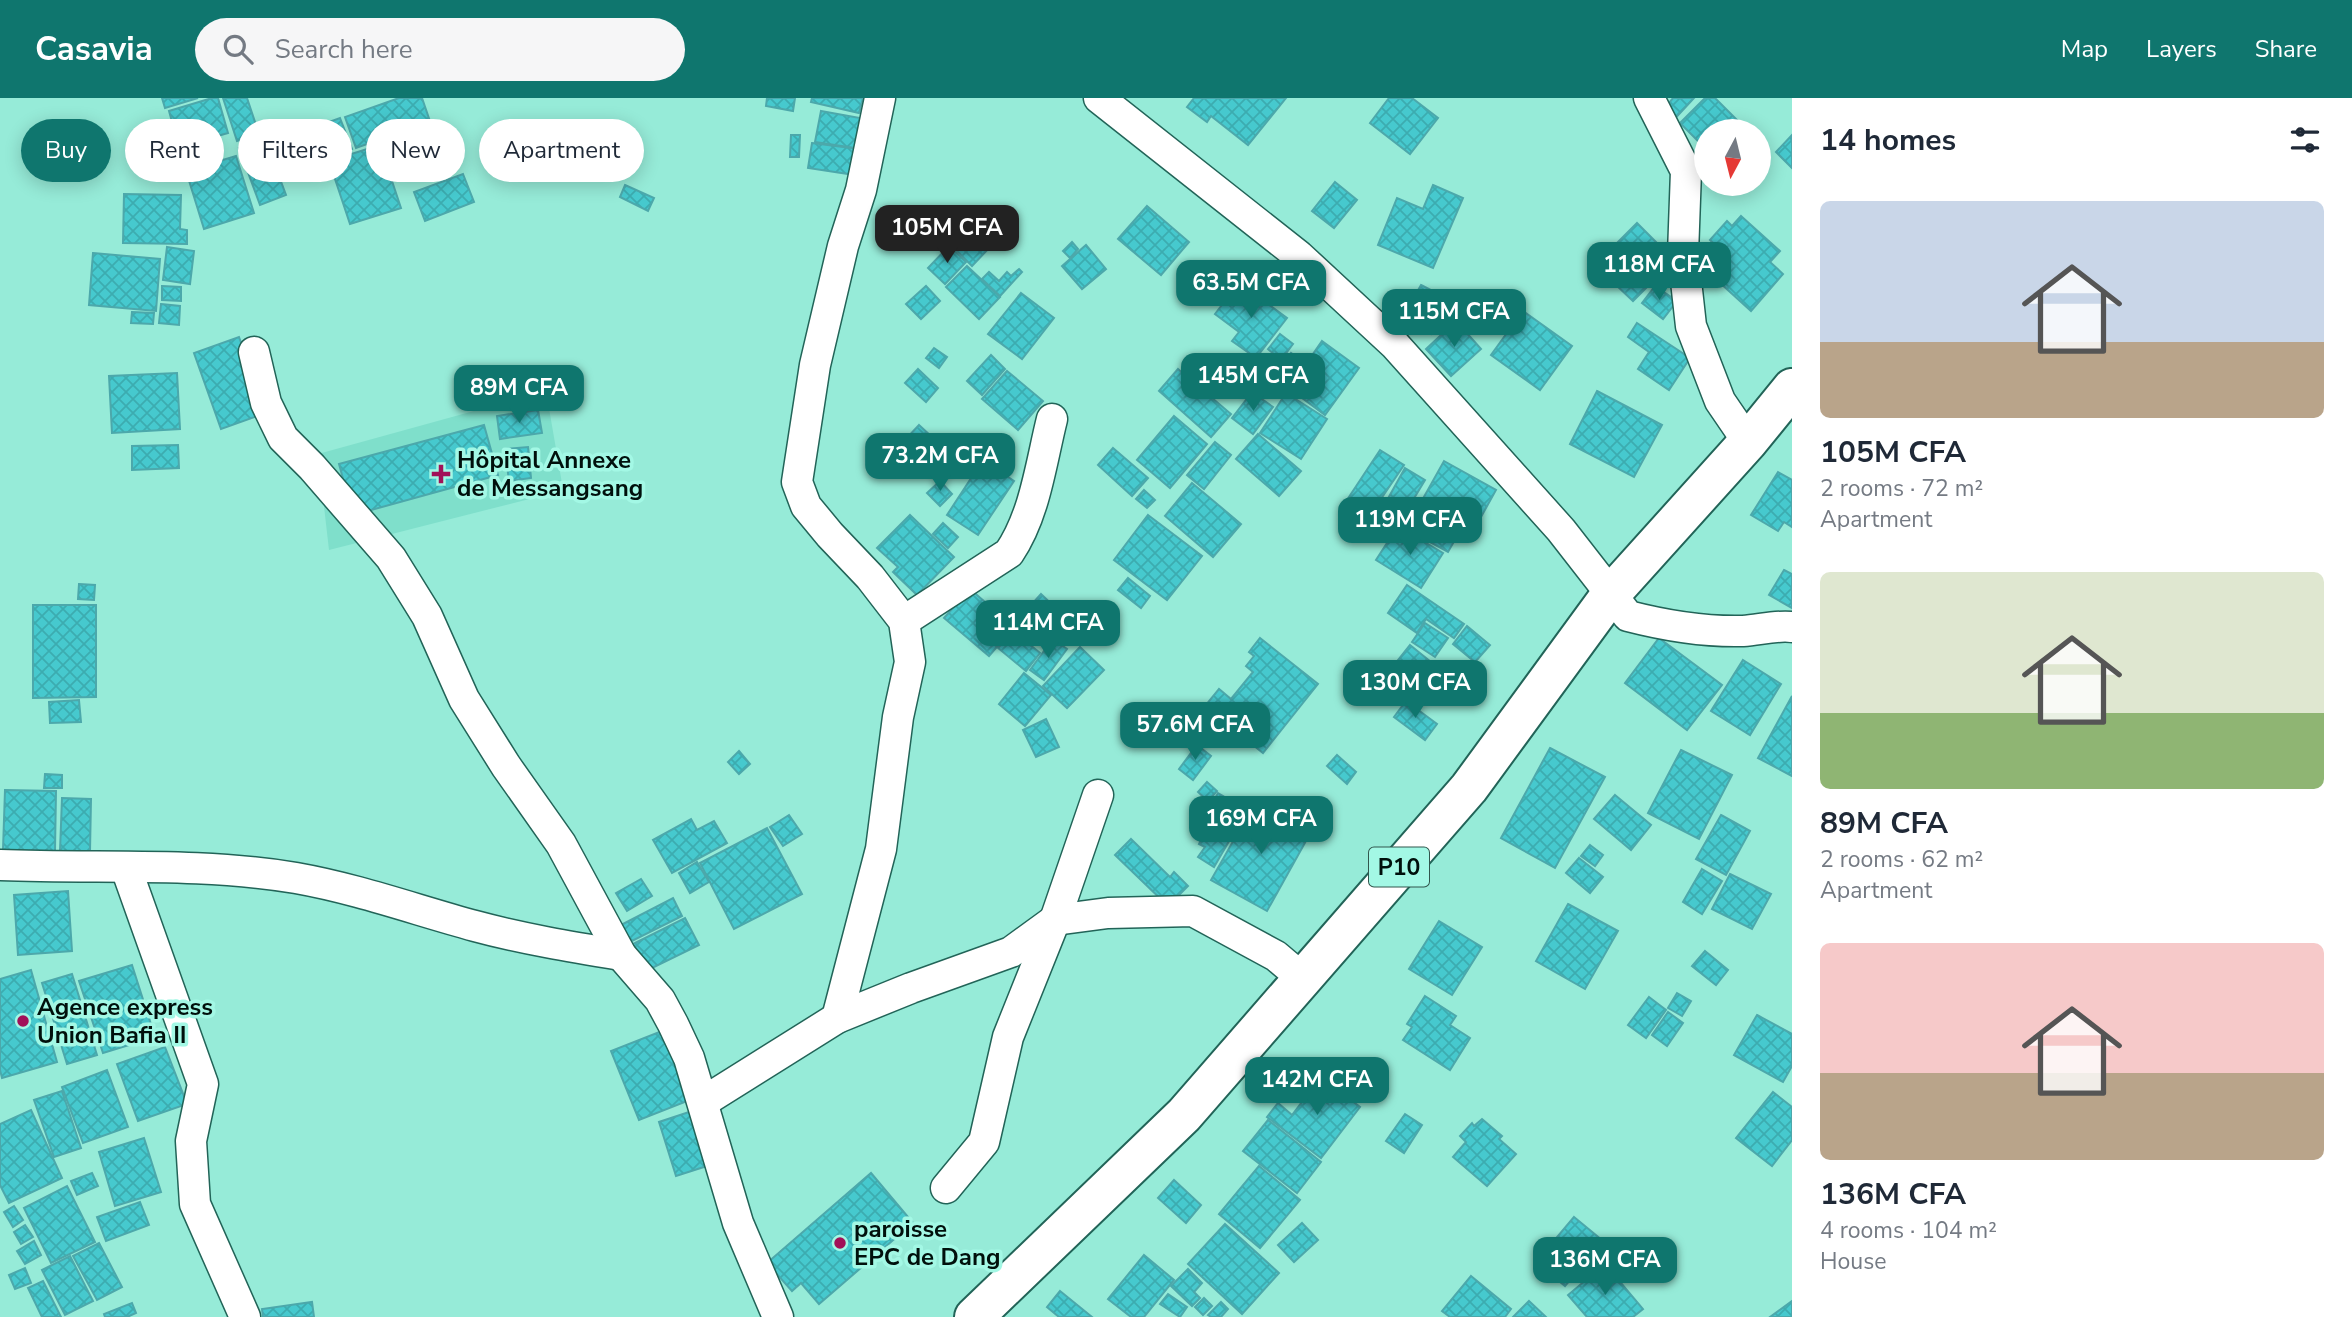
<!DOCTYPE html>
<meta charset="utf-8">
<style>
body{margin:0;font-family:"Nunito Sans",sans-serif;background:#f6f6f7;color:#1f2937;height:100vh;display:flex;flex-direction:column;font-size:26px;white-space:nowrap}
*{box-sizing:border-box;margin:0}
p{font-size:23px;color:#747a83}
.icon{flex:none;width:38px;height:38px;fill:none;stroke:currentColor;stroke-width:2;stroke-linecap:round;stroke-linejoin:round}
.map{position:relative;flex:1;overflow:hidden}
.side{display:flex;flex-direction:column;background:#fff;width:560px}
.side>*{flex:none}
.hud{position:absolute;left:21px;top:21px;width:665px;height:63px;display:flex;gap:14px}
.needle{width:46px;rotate:187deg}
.controls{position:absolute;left:1694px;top:21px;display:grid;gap:14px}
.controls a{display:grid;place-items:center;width:77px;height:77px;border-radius:50%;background:#fff;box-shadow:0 4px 18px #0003;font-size:35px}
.price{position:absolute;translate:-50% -60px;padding:0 16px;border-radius:14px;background:#0f766e;color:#fff;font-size:23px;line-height:46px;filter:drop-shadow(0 2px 4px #0008)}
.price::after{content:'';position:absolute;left:50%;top:42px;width:21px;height:16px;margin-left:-10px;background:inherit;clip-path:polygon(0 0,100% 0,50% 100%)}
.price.current{background:#222;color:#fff}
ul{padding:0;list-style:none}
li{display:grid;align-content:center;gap:14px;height:371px;padding:0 28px}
li span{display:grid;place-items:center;height:217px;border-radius:10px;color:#555}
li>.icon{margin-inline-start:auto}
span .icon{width:126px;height:126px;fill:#fffc;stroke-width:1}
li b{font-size:30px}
h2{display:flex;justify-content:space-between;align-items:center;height:84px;padding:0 28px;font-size:30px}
.tag{padding:0 24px;border-radius:32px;background:#fff;box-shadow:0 4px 18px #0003;font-size:24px;line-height:63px}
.tag.current{background:#0f766e;color:#fff}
header{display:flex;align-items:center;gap:42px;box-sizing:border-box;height:98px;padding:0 35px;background:#0f766e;color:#fff}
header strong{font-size:33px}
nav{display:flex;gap:38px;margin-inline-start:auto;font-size:24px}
.search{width:490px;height:63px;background:#f6f6f7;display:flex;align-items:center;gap:18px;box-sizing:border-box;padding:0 24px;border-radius:38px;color:#747a83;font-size:26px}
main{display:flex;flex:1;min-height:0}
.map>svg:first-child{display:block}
.built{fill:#7fdfcb}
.building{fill:url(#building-cross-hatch);stroke:#4ca8ab;stroke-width:2}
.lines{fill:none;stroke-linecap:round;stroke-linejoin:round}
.minor-casing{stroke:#226458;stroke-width:33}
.primary-casing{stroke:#226458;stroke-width:42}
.minor{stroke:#fff;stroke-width:30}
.primary{stroke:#fff;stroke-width:38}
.poi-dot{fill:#a11159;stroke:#a3f8e5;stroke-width:2.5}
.labels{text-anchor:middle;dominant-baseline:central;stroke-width:7;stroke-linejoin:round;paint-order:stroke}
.shield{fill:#a3f8e5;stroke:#31564d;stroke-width:2}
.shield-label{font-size:23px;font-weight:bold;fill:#00100c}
.poi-label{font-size:24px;font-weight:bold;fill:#00100c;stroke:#a3f8e5;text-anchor:start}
</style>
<header>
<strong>Casavia</strong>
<div class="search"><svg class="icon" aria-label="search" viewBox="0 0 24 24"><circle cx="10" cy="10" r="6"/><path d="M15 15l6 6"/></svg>Search here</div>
<nav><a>Map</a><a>Layers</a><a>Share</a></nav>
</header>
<main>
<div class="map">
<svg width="1792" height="1219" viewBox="0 0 1792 1219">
<defs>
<pattern id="building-cross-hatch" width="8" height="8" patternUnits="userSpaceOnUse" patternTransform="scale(1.75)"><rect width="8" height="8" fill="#46c9ce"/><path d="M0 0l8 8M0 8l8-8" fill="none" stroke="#3cacb0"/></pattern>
</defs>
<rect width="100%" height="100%" fill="#96ebd8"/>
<polygon class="built" points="546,293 564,397 545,397 329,452 318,356"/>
<g class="building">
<polygon points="162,0 198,0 165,10"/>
<polygon points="212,0 218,0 228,35 179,49 169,13"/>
<polygon points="223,0 247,0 259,36 237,43"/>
<polygon points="399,0 422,0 435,38 386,55 381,41 356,50 345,19"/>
<polygon points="767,0 795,0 793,13 766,8"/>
<polygon points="812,0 863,0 859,15 811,4"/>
<polygon points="1194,0 1286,0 1248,47 1211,18 1207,24 1187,9"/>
<polygon points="1389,0 1412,0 1438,20 1410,56 1370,25"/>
<polygon points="1673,0 1694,0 1671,25 1660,16"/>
<polygon points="1705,0 1715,0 1748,33 1706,33 1706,51 1680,25"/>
<polygon points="821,13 860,20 855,50 815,44"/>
<polygon points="340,20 352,51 326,61 315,29"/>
<polygon points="791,37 800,37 799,59 790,59"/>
<polygon points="1792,37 1792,70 1776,54"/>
<polygon points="265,41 286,97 260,107 239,50"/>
<polygon points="812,45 859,51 855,77 808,70"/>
<polygon points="380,47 401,110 350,126 329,63"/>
<polygon points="236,58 254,115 204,131 186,73"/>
<polygon points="463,76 474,104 425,123 414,94"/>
<polygon points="1335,84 1357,102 1334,130 1312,113"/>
<polygon points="625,87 654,100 648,113 620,99"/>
<polygon points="1433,87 1463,100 1433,170 1378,147 1397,100 1423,111"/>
<polygon points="124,96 181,97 180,131 187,132 187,146 123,145"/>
<polygon points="1147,108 1189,144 1161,177 1118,141"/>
<polygon points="1741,118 1780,153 1770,164 1783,176 1751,213 1698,165 1715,147 1710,142 1727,123 1732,128"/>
<polygon points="1637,125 1674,162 1633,203 1595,167"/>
<polygon points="974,132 991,148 972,168 951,147 957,141 962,145"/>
<polygon points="1072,144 1078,151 1070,160 1063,153"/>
<polygon points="1086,147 1106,171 1082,191 1062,168"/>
<polygon points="949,148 966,164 945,186 928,170"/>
<polygon points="167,149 194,153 190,186 163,182"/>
<polygon points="93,155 160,161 156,213 89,207"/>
<polygon points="967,168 1000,199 979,221 946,189"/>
<polygon points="1019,171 1022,174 1000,198 982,181 989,174 999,183 1007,174 1011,178"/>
<polygon points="1239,185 1287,220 1256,260 1232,243 1239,234 1215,216"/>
<polygon points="1421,187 1450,202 1431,236 1402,220"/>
<polygon points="162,188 181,189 181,203 162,202"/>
<polygon points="926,188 940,203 921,221 906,206"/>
<polygon points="1655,188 1677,203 1663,221 1642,205"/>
<polygon points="1021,195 1054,220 1022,261 988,236"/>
<polygon points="161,206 180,208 179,227 159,225"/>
<polygon points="1523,213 1572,248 1540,292 1491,257"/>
<polygon points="132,214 154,215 153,226 131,225"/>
<polygon points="1456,223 1481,251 1451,278 1426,251"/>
<polygon points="1637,225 1690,260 1669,292 1638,271 1649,254 1628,239"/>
<polygon points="1280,236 1293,246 1281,262 1268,251"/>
<polygon points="239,239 266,315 221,331 194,255"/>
<polygon points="1322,243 1359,270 1325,317 1282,285 1292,272 1283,266 1291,255 1306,266"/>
<polygon points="934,250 947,259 939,270 926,260"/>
<polygon points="991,257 1005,271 982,297 967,283"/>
<polygon points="1216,261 1232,275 1219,289 1203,275"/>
<polygon points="918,271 938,290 926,304 905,285"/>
<polygon points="1178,271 1231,316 1211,339 1159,293"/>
<polygon points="1007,273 1043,303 1018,332 982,301"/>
<polygon points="177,275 180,331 112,335 109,278"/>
<polygon points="1597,293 1662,327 1634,379 1570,346"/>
<polygon points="1252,294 1273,309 1253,336 1232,320"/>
<polygon points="1286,295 1327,321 1301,361 1260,335"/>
<polygon points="538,312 542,335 500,341 497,318"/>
<polygon points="1174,318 1207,346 1170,390 1137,362"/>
<polygon points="484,327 498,377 353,417 339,366"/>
<polygon points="919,327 931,338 919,352 906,341"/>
<polygon points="1258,336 1301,373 1279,398 1236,361"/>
<polygon points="1215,344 1231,357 1204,391 1187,377"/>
<polygon points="178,347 179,370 132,372 132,348"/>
<polygon points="528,349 531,380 509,383 505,351"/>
<polygon points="1113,350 1148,380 1132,398 1098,367"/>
<polygon points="1380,352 1404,367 1370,417 1347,402"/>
<polygon points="983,362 1014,383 978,437 947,417"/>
<polygon points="1444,363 1496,392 1481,419 1471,414 1448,454 1406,431"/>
<polygon points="1405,370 1425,382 1404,417 1385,406"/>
<polygon points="1778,374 1792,382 1792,429 1784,424 1778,433 1751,417"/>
<polygon points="940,383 952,396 940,408 927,395"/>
<polygon points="1192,385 1241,426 1213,459 1165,418"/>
<polygon points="1144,392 1155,402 1147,410 1136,401"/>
<polygon points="910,417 954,459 917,497 893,474 898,469 877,450"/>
<polygon points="1148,417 1202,458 1167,502 1114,462"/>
<polygon points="943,425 958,439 948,450 933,436"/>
<polygon points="1398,428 1443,455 1421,490 1376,462"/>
<polygon points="1784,472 1792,476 1792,510 1769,497"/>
<polygon points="1128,480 1150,498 1141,510 1118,492"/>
<polygon points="79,486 95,487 94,502 78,501"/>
<polygon points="1407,487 1464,526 1454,540 1426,521 1417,535 1388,515"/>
<polygon points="970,491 1014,529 989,558 944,520"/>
<polygon points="1041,496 1063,517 1037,546 1014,526"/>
<polygon points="33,507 96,507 96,599 33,600"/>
<polygon points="1425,525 1448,540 1435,559 1412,544"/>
<polygon points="1467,528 1490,547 1475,564 1453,546"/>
<polygon points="1013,533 1040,555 1026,573 998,550"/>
<polygon points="1260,540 1318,586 1263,655 1205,608 1219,591 1231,601 1253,574 1246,568 1254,558 1249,554"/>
<polygon points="1659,540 1722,587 1687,632 1625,585"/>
<polygon points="1053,541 1067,551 1044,582 1030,572"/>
<polygon points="1410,547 1442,573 1416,606 1383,581"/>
<polygon points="1080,549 1104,572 1067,610 1043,588"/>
<polygon points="1743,562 1781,586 1750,637 1711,613"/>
<polygon points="1024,575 1051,597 1025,628 999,606"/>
<polygon points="1792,598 1792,678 1758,660"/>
<polygon points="79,602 81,624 50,625 49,604"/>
<polygon points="1406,603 1437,626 1425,642 1394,619"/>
<polygon points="1046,621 1059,649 1036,659 1023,632"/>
<polygon points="1197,647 1211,658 1193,682 1179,671"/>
<polygon points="1550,650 1605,679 1555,770 1501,740"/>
<polygon points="1681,652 1732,677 1699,741 1648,715"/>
<polygon points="739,653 750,666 739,676 728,664"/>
<polygon points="1337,657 1356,674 1347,686 1327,668"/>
<polygon points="45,676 62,677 62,690 44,690"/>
<polygon points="1207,684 1217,693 1208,703 1198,694"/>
<polygon points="5,692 56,693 55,753 3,752"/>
<polygon points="1218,695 1247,712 1214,769 1198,759 1205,749 1199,746 1203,738 1195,734"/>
<polygon points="1615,697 1651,727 1631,752 1594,721"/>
<polygon points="62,700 91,701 90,754 60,753"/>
<polygon points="1256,703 1311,734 1267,813 1211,782"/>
<polygon points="789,717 802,736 783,748 770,729"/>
<polygon points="1721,717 1750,733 1726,777 1696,761"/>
<polygon points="691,721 697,732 714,723 727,745 672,775 653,742"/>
<polygon points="767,730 802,796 734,831 700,765"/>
<polygon points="1131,741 1170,779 1174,774 1188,788 1168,808 1115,757"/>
<polygon points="1590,747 1603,757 1595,768 1581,758"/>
<polygon points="1579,760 1603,779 1590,795 1566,775"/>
<polygon points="697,764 709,784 690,795 679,775"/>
<polygon points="1702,771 1722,783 1702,816 1683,804"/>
<polygon points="1730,776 1771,796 1752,831 1712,811"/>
<polygon points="641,781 652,798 627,813 616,795"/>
<polygon points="68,793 72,853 18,857 14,797"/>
<polygon points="673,800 682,818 630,844 621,827"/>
<polygon points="1568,806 1618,833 1585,891 1536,863"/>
<polygon points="685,820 699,847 644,874 631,847"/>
<polygon points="1439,823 1482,849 1452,897 1409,871"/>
<polygon points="1705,853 1728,872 1716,887 1692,868"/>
<polygon points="132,867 155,939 103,955 79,883"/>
<polygon points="31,872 57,964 2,980 0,972 0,881"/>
<polygon points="72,876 97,957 67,966 42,885"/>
<polygon points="1677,895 1691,903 1682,918 1668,910"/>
<polygon points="1425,898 1456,918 1450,927 1470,940 1450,972 1403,942 1412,929 1407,926"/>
<polygon points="1649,899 1666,912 1646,940 1628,927"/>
<polygon points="1668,914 1683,925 1667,948 1652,937"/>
<polygon points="1757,917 1792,936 1792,968 1783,984 1734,957"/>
<polygon points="672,929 700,998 639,1022 611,953"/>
<polygon points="165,949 187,1006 138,1023 117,966"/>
<polygon points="107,972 128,1029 83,1045 62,989"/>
<polygon points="1321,979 1360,1009 1321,1060 1267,1019 1278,1005 1292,1017"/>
<polygon points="62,993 81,1050 54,1059 34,1002"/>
<polygon points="1773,994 1792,1009 1792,1042 1772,1068 1736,1040"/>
<polygon points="31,1012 62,1080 9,1105 0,1087 0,1026"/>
<polygon points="692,1013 710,1067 676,1078 659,1024"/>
<polygon points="1405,1016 1422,1027 1404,1055 1386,1043"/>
<polygon points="1482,1021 1502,1038 1499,1041 1516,1056 1487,1088 1453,1059 1466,1044 1460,1038 1472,1025 1474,1028"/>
<polygon points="1268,1022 1321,1064 1297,1095 1243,1053"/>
<polygon points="144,1040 161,1094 115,1108 99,1054"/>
<polygon points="1259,1068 1300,1102 1260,1150 1219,1116"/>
<polygon points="92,1075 98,1088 77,1097 71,1083"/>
<polygon points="871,1075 913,1125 819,1206 801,1185 792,1193 767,1165"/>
<polygon points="1174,1082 1201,1107 1186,1125 1158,1100"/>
<polygon points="67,1088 95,1144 51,1165 24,1110"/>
<polygon points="140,1104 149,1127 106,1143 97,1119"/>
<polygon points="14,1108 23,1122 13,1129 4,1114"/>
<polygon points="1574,1119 1603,1143 1565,1188 1536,1164"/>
<polygon points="1302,1125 1318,1142 1294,1164 1278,1147"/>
<polygon points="1225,1126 1279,1175 1242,1216 1188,1166"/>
<polygon points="25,1127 33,1139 21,1146 14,1134"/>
<polygon points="34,1143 41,1157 25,1166 17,1153"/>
<polygon points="99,1145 122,1189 97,1202 73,1158"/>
<polygon points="1144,1157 1174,1182 1144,1219 1131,1219 1108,1201"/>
<polygon points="70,1158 93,1203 65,1217 42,1172"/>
<polygon points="1605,1166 1643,1211 1633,1219 1587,1219 1568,1197"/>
<polygon points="25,1170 31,1185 15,1191 9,1177"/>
<polygon points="1188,1171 1202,1185 1194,1194 1200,1200 1192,1208 1171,1188"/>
<polygon points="1471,1178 1511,1211 1505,1219 1450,1219 1442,1213"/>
<polygon points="43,1183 61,1219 42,1219 28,1190"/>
<polygon points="1060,1193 1092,1219 1059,1219 1047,1209"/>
<polygon points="1168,1196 1187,1209 1180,1219 1160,1206"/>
<polygon points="1204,1200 1212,1208 1203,1217 1195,1209"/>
<polygon points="1529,1203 1546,1219 1513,1219"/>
<polygon points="1792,1203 1792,1219 1770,1219"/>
<polygon points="312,1204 314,1219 263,1219 262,1211"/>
<polygon points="1221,1204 1228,1211 1221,1219 1211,1219 1208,1217"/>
<polygon points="132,1205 136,1215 127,1219 105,1219 104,1216"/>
</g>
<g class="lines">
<g class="minor-casing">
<g id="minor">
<path d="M1099,0l200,158 96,89 166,185 67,86c35,9 78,16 115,15 16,-1 33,-6 49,-4"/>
<polyline points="1649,0 1686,73 1683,156 1691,228 1720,303 1748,344"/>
<polyline points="254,254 266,305 283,340 312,369 391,460 427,518 464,601 506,668 561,746 621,857 660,902 673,926 689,960 738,1125 778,1219"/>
<path d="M904,523l105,-68c26,-38 32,-90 43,-134"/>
<path d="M0,767c99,4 199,-3 296,13 62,11 120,32 179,48 48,13 97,21 146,29"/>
<polyline points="126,770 203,986 191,1043 195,1106 245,1219"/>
<polyline points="837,920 881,751 898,619 910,564 904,523 870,479 830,437 806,408 797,384 815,267 843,148 861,92 880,0"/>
<polyline points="703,1004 837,920 911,890 1011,854 1055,822 1108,815 1193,813 1276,858 1302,880"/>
<polyline points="946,1090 984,1044 1008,939 1055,822 1098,697"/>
</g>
</g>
<g class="primary-casing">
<polyline id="primary" points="974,1219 1184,1017 1469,690 1611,496 1748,344 1792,290"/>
</g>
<use href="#minor" class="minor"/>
<use href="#primary" class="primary"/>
</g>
<g class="poi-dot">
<path d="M437.5 365.5h7v7h7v7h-7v7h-7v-7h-7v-7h7z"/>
<circle cx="23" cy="923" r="7"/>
<circle cx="840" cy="1145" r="7"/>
</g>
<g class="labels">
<rect class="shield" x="1369" y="749.5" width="60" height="39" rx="5"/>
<g class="shield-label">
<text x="1399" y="769">P10</text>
</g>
<g class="poi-label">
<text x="457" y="362">Hôpital Annexe<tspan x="457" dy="28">de Messangsang</tspan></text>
<text x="37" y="909">Agence express<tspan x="37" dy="28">Union Bafia II</tspan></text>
<text x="854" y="1131">paroisse<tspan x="854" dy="28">EPC de Dang</tspan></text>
</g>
</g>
</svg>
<div class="controls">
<a><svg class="needle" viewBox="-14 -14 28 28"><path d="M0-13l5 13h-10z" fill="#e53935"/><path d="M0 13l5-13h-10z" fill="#747a83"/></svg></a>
</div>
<b class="price current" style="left:947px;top:167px">105M CFA</b>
<b class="price" style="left:1659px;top:204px">118M CFA</b>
<b class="price" style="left:1251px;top:222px">63.5M CFA</b>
<b class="price" style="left:1454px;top:251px">115M CFA</b>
<b class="price" style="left:1253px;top:315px">145M CFA</b>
<b class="price" style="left:519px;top:327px">89M CFA</b>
<b class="price" style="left:940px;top:395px">73.2M CFA</b>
<b class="price" style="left:1410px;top:459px">119M CFA</b>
<b class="price" style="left:1048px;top:562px">114M CFA</b>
<b class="price" style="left:1415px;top:622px">130M CFA</b>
<b class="price" style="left:1195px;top:664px">57.6M CFA</b>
<b class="price" style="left:1261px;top:758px">169M CFA</b>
<b class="price" style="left:1317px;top:1019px">142M CFA</b>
<b class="price" style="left:1605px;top:1199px">136M CFA</b>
<div class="hud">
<a class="tag current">Buy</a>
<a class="tag">Rent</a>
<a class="tag">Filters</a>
<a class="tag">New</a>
<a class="tag">Apartment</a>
</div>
</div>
<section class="side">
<h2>14 homes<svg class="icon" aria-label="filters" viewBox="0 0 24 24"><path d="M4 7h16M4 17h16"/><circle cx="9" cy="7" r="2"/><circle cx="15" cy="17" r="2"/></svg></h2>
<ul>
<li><span style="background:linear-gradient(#c9d6e8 65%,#b9a48a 0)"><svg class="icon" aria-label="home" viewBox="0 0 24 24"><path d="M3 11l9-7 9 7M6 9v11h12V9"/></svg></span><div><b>105M CFA</b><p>2 rooms · 72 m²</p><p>Apartment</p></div></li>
<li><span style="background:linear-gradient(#dfe7d0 65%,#8fb573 0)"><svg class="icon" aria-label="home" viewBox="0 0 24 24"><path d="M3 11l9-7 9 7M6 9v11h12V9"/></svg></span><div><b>89M CFA</b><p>2 rooms · 62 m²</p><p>Apartment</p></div></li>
<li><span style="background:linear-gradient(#f6c9c9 60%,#b9a48a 0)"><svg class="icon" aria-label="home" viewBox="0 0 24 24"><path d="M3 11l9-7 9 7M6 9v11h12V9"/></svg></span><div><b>136M CFA</b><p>4 rooms · 104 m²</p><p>House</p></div></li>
</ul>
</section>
</main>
